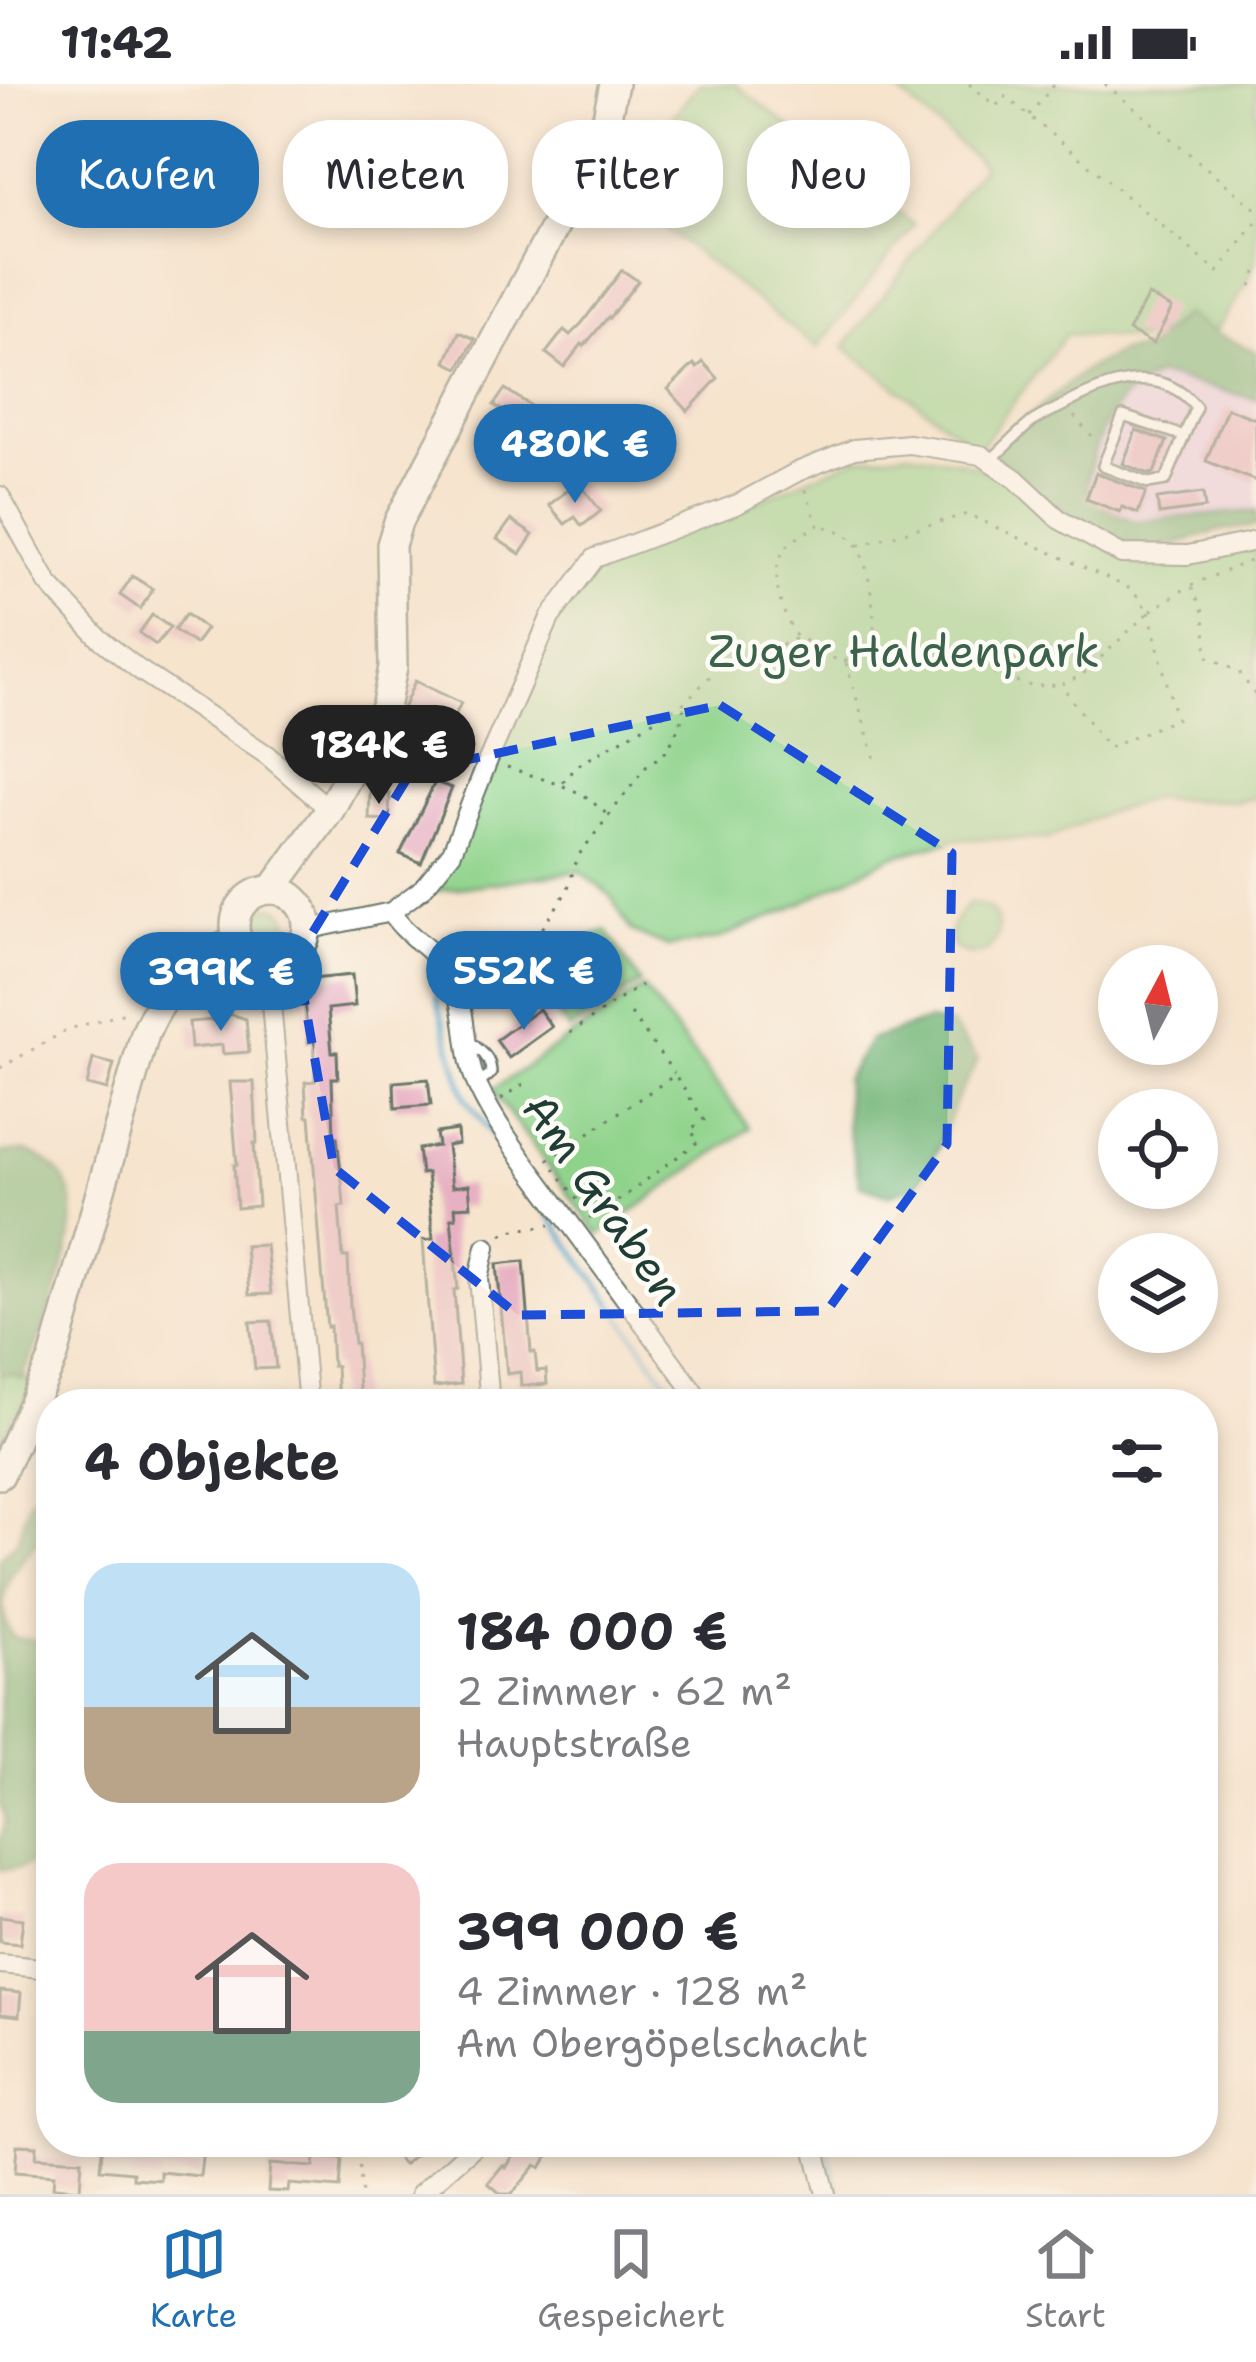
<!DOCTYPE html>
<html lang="de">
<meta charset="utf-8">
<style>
body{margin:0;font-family:"Shantell Sans",sans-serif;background:#f2f2f3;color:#2b2b33;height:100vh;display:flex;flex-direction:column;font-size:45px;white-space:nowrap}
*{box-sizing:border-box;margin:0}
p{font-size:39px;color:#7c7c81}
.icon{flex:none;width:66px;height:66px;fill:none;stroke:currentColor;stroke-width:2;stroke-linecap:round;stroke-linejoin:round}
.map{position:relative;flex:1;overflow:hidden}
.drawer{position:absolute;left:36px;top:1305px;width:1182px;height:768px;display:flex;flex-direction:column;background:#fff;border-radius:48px;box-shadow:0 6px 18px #0003}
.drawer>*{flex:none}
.top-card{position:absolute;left:36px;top:36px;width:1185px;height:108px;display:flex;gap:24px}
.needle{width:78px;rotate:7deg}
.buttons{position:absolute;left:1098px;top:861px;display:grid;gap:24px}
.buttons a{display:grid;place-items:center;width:120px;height:120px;border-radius:50%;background:#fff;box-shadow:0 6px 18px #0003;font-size:60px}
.price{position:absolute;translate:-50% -102px;padding:0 27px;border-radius:42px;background:#1f6fb2;color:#fff;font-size:39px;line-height:78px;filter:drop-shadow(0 3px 6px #0008)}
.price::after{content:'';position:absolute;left:50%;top:72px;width:36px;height:27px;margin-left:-18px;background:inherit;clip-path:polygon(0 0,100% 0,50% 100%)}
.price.active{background:#222;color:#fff}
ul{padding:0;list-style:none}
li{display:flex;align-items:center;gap:36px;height:300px;padding:0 48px}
li span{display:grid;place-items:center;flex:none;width:336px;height:240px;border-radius:36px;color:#555}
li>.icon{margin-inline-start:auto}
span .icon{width:144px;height:144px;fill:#fffc;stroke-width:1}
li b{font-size:51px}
h2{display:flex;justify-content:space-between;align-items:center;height:144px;padding:0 48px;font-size:51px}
.tag{padding:0 42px;border-radius:48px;background:#fff;box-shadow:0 6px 18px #0003;font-size:42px;line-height:108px}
.tag.active{background:#1f6fb2;color:#fff}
.status{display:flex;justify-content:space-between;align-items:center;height:84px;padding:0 60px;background:#fff;direction:ltr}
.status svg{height:33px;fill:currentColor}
.menu{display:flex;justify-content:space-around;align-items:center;height:168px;border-top:3px solid #e1e1e2;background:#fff;font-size:33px;color:#7c7c81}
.menu a{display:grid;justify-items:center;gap:6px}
.menu .active{color:#1f6fb2}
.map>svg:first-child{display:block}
.built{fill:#ead1ec}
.green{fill:#8fd38b;stroke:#578860;stroke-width:3}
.forest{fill:#73b577;stroke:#497956;stroke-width:3}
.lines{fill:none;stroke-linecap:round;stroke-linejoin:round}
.stream{stroke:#51a7cd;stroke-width:4.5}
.building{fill:#e7b1c3}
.lane-casing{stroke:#6a776a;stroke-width:14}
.street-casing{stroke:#6a776a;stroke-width:22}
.secondary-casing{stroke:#6a776a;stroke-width:32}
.path{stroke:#6a776a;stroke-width:3;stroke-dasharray:3 9;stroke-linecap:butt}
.lane{stroke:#fff;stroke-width:9}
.street{stroke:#fff;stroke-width:18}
.secondary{stroke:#fff;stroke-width:27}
.marked{fill:none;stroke:#1d4ed8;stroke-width:9;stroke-dasharray:24 15;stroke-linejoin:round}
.labels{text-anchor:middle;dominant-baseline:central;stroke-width:9;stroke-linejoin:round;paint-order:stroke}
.park-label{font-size:45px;fill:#3b624a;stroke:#fdfcf7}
.street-label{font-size:45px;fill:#1f3d34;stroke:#fdfcf7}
</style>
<div class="status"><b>11:42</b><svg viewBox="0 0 49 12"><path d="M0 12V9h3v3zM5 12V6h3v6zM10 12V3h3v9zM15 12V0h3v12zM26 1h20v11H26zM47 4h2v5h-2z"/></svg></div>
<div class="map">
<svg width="1256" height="2110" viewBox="0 0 1256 2110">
<rect width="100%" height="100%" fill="#fdfcf7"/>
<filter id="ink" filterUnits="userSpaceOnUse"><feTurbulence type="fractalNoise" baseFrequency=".00833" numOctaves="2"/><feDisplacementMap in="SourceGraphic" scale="24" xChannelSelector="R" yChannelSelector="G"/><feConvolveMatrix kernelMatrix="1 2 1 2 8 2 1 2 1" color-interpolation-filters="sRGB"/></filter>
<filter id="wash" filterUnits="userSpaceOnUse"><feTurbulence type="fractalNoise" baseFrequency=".004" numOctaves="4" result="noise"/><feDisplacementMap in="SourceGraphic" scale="48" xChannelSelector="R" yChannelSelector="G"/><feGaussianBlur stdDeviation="2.7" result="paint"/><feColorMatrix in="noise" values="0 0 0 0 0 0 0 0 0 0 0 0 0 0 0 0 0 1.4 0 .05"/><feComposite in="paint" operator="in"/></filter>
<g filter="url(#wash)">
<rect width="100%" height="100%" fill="#f6e4cd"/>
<polygon class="built" points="1158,291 1256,315 1256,427 1134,437 1108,426 1087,406 1089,383 1109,334 1126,311"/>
<g class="green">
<polygon points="699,0 735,0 914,141 817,264 615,105"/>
<polygon points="894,0 1256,0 1256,175 1245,203 1214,249 1185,231 1153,256 1066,250 978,365 844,263 983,81 892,2"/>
<polygon points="909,368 959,377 1014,396 1121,472 1256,461 1256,714 1238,717 1152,715 1105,729 1048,755 957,755 892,772 790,825 717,855 668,863 631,847 610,811 580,787 428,808 494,679 553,538 599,478 740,424 854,375"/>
<path d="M970,819c6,2 13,2 19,6 22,14 1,66 -37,37 -4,-20 4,-30 18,-43z"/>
<circle cx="270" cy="841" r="19"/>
<polygon points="606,846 640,899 569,946 526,881"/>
<polygon points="643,904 750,1044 599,1151 492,1006"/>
<polygon points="7,1288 36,1298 0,1359 0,1291"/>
</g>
<g class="forest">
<path d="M1185,230l29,19 42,18v48l-98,-24c-11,7 -25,13 -34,22 -23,25 -34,60 -37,92l21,21 26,11 122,-10v15c-12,2 -25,3 -37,5 -21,5 -42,15 -64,16 -63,1 -122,-58 -167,-96l94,-79 38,-20 30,-4 3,-8z"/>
<polygon points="928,937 951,941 978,976 955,1018 937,1067 918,1101 888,1111 860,1101 847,1040 845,995 870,956"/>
<path d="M22,1067c29,6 51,30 51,61 -1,46 -30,123 -50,165l-5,1 -5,-5 -13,2v-222z"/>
<path d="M39,1411l10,13 1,15 -38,51c-11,20 -12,46 2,64l37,4v211l-31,15 -20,2c0,-9 0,-20 0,-29 3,-15 9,-20 0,-35v-248l17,-17 13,-44z"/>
</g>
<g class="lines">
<g class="stream">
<polyline points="439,890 437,915 465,1013 683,1320"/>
<polyline points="825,2058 839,2110"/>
</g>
</g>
<g id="blocks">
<g class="building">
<polygon points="622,186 638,197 609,234 608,233 584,262 582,260 564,283 546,269 564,246 570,251 582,239"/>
<polygon points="1148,211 1172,224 1153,260 1129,247"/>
<polygon points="459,248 475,255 459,284 446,278"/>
<polygon points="703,278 718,294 688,327 668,305 694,280 697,284"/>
<polygon points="505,305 531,322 521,338 494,321"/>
<polygon points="1227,324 1256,335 1256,397 1206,377"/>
<polygon points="1136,346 1167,357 1154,389 1149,390 1123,380"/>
<polygon points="1096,389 1146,408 1138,429 1122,423 1120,428 1086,415"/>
<polygon points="578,398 601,427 582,442 575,433 565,440 549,421"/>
<polygon points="1203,409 1205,424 1159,430 1157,415"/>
<polygon points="511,436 533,451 520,470 497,455"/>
<polygon points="132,492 153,505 140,525 120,511"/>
<polygon points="186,530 206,545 195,560 174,546"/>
<polygon points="152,531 170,543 156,561 139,549"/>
<polygon points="415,597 461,619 441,660 456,668 444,692 386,664"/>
<polygon points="319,646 346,659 332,684 306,668"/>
<polygon points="435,698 452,704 421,779 400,770"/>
<polygon points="370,709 390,710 389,736 369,735"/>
<polygon points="352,891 355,922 328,925 332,968 337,968 338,994 332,994 334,1053 337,1053 342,1097 344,1122 339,1123 343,1173 348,1173 350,1222 354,1259 356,1259 360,1320 338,1320 336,1282 332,1282 330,1242 327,1243 323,1199 310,1032 307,1032 305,998 315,997 314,958 308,959 302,896"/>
<polygon points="539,925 552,943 509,974 496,956"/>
<polygon points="230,930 246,935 249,968 223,970 222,961 191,964 189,938 226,935"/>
<polygon points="93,975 114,980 107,1006 87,1001"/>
<polygon points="428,995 431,1021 395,1024 394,998"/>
<polygon points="230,998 254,998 257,1059 254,1059 258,1122 237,1124 234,1081 237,1081"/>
<polygon points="457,1046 458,1060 447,1062 452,1103 469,1101 471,1122 455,1123 456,1134 451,1134 458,1205 454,1206 461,1300 434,1303 423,1156 433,1155 427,1089 421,1090 418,1065 438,1062 436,1049"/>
<polygon points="266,1161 271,1210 249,1211 245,1162"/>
<polygon points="524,1177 531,1268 535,1268 537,1287 546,1286 547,1300 521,1302 520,1288 507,1290 497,1180"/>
<polygon points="271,1237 276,1284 255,1285 250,1238"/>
<polygon points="0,1832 23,1835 20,1860 0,1858"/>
<polygon points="0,1907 21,1909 19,1932 0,1930"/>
<polygon points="103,2058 123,2060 122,2064 182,2068 182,2063 203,2065 200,2092 160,2088 160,2096 133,2094 133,2088 100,2085"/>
<polygon points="396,2058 431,2058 403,2081 389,2064"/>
<polygon points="521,2058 556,2058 541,2084 536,2081 512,2110 501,2110 488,2099 503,2081 506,2084"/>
<polygon points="17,2061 37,2062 36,2073 82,2076 80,2105 53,2103 54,2091 15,2088"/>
<polygon points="315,2073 342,2075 340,2104 289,2100 288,2108 268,2107 270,2080 314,2083"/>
</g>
</g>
</g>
<g filter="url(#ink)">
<use href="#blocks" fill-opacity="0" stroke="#6a776a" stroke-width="3"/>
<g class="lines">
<g class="lane-casing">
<g id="lane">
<path d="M990,377c14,-13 27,-27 42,-39 10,-7 23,-12 34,-18 42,-22 95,-41 130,3l-30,73 -18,3 -45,-17 20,-50 61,20"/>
<path d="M470,958c11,9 21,16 21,31l-12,11"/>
<polyline points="40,1317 45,1320 51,1340"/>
</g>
</g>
<g class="street-casing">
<g id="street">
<polyline points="0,412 48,499 99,554 138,585 267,671 330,726"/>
<path d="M391,828c14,25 47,38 62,68 16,34 9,73 25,107 22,47 58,89 88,131 46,62 92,124 137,186"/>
<polyline points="306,846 391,828 422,805 452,768 488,676 550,534 595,474 738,420 797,388 854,365 909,360 981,371 1016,395 1060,436 1121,470 1188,471 1256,457"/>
<polyline points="267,877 308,1320"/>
<polyline points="486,1163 479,1194 490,1320"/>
<polyline points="0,1880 51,1885"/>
<polyline points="813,2058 826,2110"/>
<polyline points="420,2110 479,2058"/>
</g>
</g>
<g class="secondary-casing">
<g id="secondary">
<polyline points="272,806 330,726 385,624 393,583 391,461 398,438 563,127 607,33 614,0"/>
<circle cx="271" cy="842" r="36"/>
<path d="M0,1391l53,-116 92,-325c19,-45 49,-75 93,-94"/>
</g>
</g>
<g class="path">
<polyline points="969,0 996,22 1005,12 1218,188 1256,139"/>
<polyline points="1105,0 1256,125"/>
<polyline points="1029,31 1055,0"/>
<polyline points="1251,202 1256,188"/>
<polyline points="1074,332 1089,350 1098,354"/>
<path d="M805,406l13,35c-9,6 -25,14 -32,22 -20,28 -4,66 11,91l7,2 14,15 27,6 29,-21c2,-21 -5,-84 -20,-99 -10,-10 -23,-13 -36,-16"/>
<polyline points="859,461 967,430 1131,505 1149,528 1191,501 1250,477"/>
<polyline points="1192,503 1204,530 1207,572 1239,588 1256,612"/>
<polygon points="1149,528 1176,635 1108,664 1061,601 1082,591"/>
<polyline points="878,557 909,563 1031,602 1059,601"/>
<polyline points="846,579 876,679"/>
<polyline points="507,683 561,701 577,682 685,618 723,579 746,568 769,566 795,555"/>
<polyline points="563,702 584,711 609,732"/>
<polyline points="472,900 488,901 506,891 530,863 567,807 578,772 646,683 668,666 681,637 685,618"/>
<polyline points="631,930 674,989"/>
<polyline points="570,949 641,901"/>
<polyline points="0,984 69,945 129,928"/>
<polyline points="501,1015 527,998"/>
<polyline points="548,1076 675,991 704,1036 690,1046 699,1057 592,1136 548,1076"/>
<polyline points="502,1151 508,1147 550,1141"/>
<polyline points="357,2058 362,2110"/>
</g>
<use href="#lane" class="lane"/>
<use href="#street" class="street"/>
<use href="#secondary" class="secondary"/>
</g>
</g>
<path d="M0 0H1256V2110H0ZM720,621l232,148 -5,291 -120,167 -309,4 -184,-147 -37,-210 114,-186z" fill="#f6e4cd" fill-opacity=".55" fill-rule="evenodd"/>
<path class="marked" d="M720,621l232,148 -5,291 -120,167 -309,4 -184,-147 -37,-210 114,-186z"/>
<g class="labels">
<g class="park-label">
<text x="904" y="567">Zuger Haldenpark</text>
</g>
<g class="street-label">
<text transform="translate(604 1115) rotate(55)">Am Graben</text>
</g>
</g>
</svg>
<div class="buttons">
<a><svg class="needle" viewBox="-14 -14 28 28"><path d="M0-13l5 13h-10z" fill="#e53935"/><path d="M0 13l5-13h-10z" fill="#7c7c81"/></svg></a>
<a><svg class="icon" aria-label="locate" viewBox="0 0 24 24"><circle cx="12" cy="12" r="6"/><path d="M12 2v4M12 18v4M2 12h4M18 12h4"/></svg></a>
<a><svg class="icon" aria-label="layers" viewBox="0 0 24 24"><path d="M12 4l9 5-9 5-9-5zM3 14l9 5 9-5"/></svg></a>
</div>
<b class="price" style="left:575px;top:422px">480K €</b>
<b class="price active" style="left:379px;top:723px">184K €</b>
<b class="price" style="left:524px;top:949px">552K €</b>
<b class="price" style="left:221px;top:950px">399K €</b>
<div class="top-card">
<a class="tag active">Kaufen</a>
<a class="tag">Mieten</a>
<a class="tag">Filter</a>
<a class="tag">Neu</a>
</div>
<section class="drawer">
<h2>4 Objekte<svg class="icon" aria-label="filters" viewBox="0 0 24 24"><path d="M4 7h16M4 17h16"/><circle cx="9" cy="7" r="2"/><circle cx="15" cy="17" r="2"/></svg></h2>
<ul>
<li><span style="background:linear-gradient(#bfe0f5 60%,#b9a48a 0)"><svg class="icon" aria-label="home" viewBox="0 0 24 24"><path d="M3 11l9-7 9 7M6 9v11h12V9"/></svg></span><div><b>184 000 €</b><p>2 Zimmer · 62 m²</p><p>Hauptstraße</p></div></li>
<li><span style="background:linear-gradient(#f6c9c9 70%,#7fa58c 0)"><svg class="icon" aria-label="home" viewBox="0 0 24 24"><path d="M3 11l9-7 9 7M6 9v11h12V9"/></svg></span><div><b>399 000 €</b><p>4 Zimmer · 128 m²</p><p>Am Obergöpelschacht</p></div></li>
</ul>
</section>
</div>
<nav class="menu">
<a class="active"><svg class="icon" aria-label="map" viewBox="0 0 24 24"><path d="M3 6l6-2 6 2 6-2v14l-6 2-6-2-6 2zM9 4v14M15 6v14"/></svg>Karte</a>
<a><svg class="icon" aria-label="saved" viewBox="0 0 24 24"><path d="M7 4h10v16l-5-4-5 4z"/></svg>Gespeichert</a>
<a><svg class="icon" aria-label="home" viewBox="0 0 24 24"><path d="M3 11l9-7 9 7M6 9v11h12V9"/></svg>Start</a>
</nav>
